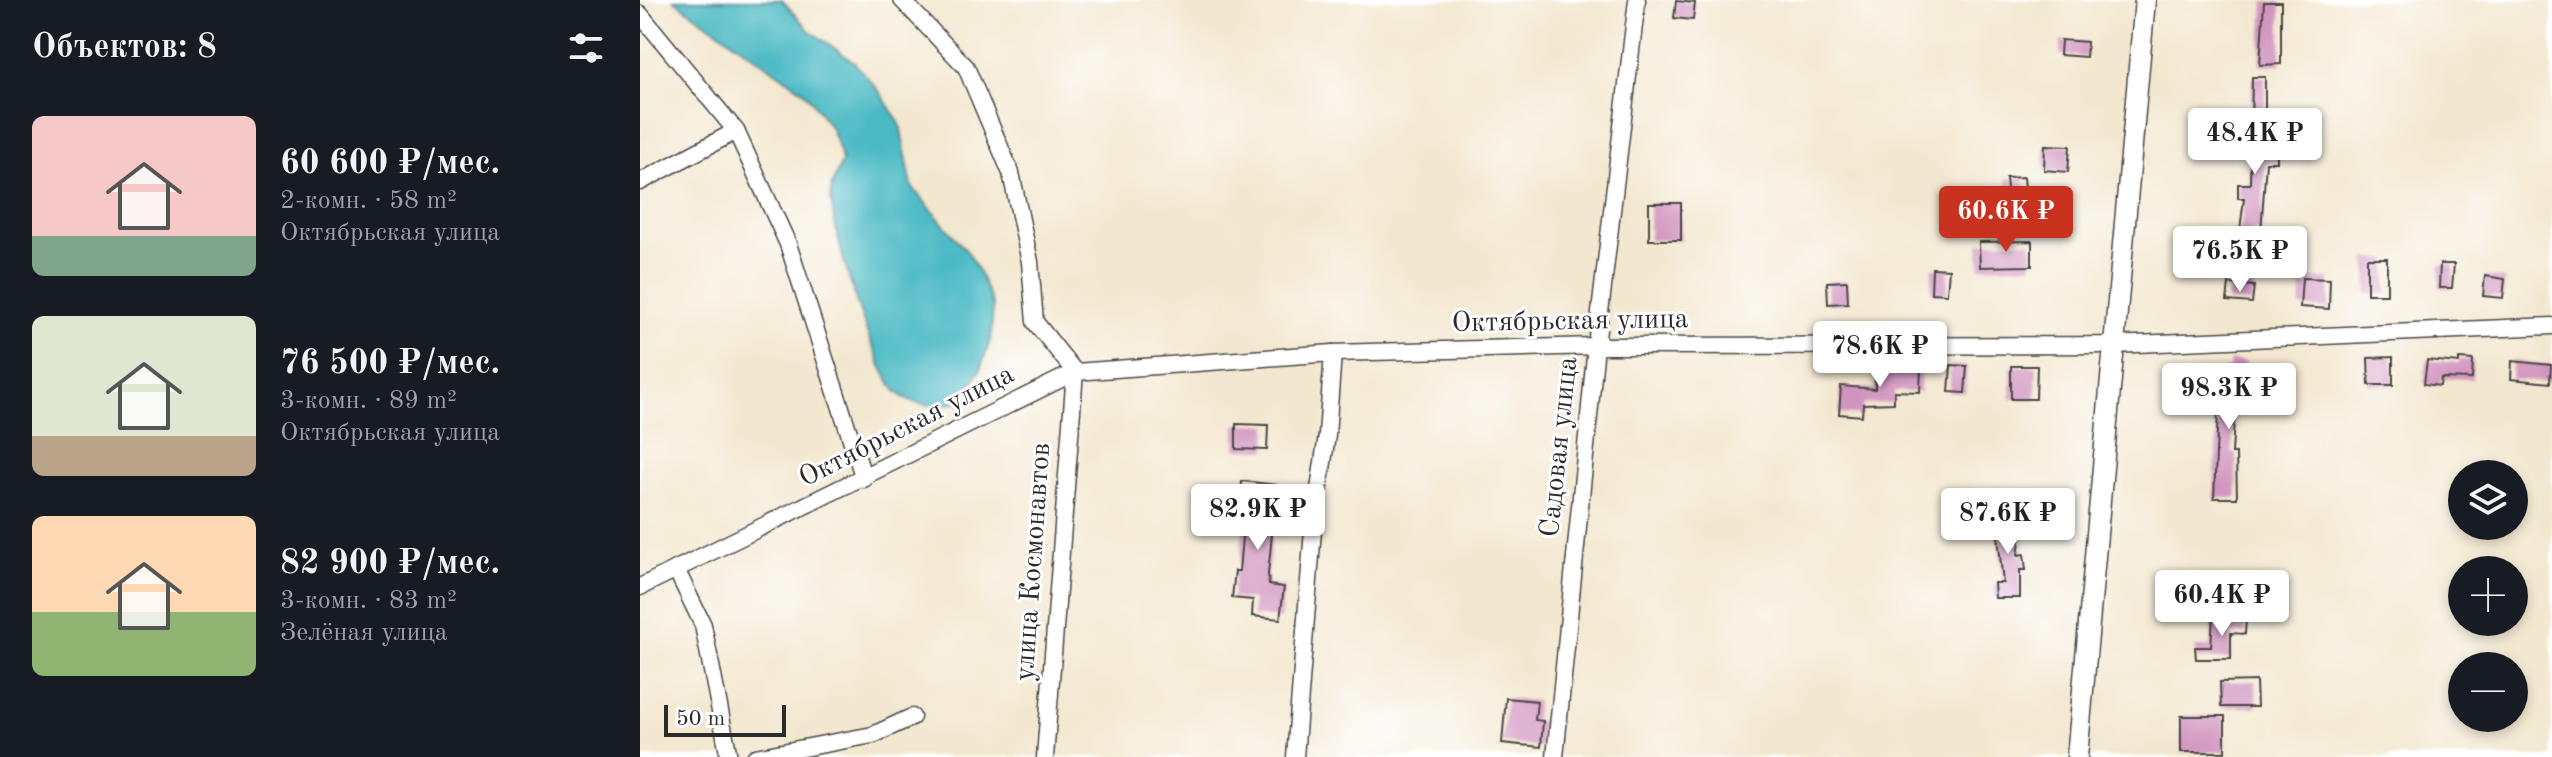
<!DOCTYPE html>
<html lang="ru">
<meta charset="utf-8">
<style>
body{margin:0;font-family:"Old Standard TT",serif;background:#242831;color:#f1f3f6;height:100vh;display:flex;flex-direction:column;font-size:30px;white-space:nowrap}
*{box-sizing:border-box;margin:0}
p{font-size:26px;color:#9ea1a6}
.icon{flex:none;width:44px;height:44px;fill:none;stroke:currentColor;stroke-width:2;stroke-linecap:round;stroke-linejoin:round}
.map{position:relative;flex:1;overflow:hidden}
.details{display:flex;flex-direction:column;background:#171b24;width:640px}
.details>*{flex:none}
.buttons{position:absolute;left:1808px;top:460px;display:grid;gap:16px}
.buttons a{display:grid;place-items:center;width:80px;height:80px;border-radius:50%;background:#171b24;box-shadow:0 4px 12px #0003;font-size:40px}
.scale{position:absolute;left:24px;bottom:20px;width:122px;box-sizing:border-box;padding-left:8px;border:4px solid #2b2b2b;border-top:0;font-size:22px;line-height:28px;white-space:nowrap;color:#2b2b2b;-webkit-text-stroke:6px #fff;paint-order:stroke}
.price{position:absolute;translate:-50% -68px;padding:0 18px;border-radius:8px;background:#fff;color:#222;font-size:26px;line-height:52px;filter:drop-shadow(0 2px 4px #0008)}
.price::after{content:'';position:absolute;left:50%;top:48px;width:24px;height:18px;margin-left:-12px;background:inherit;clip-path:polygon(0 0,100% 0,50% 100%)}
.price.on{background:#c8321e;color:#fff}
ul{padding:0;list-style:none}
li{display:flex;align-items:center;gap:24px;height:200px;padding:0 32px}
li span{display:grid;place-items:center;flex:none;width:224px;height:160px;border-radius:12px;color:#555}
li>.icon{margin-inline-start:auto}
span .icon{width:96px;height:96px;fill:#fffc;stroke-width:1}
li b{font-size:34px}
h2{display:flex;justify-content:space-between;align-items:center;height:96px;padding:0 32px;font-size:34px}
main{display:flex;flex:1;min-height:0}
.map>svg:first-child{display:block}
.water{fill:#4cbac5;stroke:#3c7278;stroke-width:2}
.building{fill:#d295c0}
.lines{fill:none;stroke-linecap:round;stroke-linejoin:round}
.minor-casing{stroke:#494744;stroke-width:19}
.tertiary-casing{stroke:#494744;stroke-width:23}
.minor{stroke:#fff;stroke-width:16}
.tertiary{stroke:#fff;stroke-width:20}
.labels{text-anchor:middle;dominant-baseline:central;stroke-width:6;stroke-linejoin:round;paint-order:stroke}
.street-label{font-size:28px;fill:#2b2b2b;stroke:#fff}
</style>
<main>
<section class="details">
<h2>Объектов: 8<svg class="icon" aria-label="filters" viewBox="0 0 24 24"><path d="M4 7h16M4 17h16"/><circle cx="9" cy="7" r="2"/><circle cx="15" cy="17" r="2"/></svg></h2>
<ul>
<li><span style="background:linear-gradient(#f6c9c9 75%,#7fa58c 0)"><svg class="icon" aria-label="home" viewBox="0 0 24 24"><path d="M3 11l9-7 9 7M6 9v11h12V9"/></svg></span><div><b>60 600 ₽/мес.</b><p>2-комн. · 58 m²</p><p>Октябрьская улица</p></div></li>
<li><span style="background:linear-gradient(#dfe7d0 75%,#b9a48a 0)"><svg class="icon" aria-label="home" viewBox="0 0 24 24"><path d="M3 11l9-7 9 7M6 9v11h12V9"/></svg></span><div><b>76 500 ₽/мес.</b><p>3-комн. · 89 m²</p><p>Октябрьская улица</p></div></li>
<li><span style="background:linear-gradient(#ffd9b3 60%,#8fb573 0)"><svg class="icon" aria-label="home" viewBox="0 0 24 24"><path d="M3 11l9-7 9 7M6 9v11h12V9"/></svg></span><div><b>82 900 ₽/мес.</b><p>3-комн. · 83 m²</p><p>Зелёная улица</p></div></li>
</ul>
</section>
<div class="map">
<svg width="1912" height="757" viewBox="0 0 1912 757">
<rect width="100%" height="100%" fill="#fff"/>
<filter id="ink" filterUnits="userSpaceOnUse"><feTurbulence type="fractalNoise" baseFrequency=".0125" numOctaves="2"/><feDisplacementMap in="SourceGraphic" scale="16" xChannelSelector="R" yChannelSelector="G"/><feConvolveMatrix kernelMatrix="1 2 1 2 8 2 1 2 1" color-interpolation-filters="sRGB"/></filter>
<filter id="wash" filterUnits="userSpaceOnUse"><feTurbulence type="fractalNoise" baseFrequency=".006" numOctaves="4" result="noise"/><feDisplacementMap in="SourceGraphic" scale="32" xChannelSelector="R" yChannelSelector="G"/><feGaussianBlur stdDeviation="1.8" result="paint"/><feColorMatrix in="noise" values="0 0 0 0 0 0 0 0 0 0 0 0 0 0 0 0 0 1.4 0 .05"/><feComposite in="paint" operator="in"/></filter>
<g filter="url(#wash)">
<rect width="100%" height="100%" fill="#f3e7cf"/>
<path class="water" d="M34,0h108l27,30 45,32 25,29 21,33 12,63 57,67 13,25 11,27 -2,32 -11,32 -21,32c-20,4 -43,6 -60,-8 -24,-19 -71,-172 -68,-204 1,-9 8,-20 11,-29l-10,-31 -27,-38z"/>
<g id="blocks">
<g class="building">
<polygon points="1036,1 1055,3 1053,20 1034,18"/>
<polygon points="1624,2 1641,2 1641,64 1620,65"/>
<polygon points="1421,40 1447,42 1446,57 1420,55"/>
<polygon points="1612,77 1625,77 1625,115 1630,149 1637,149 1637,162 1626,162 1621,232 1612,230 1613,263 1593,264 1592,247 1598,246 1604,198 1598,198 1598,184 1610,184"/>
<polygon points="1405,145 1430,146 1428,172 1404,170"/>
<polygon points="1384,177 1386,199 1368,200 1366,178"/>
<rect x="1009" y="203" width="32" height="37"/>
<polygon points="1392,241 1392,266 1340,267 1339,242"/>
<rect x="1727" y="258" width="20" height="36"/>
<polygon points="1800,264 1814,264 1812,288 1799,288"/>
<polygon points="1292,268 1309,269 1307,294 1291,293"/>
<polygon points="1845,276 1865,279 1863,298 1843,296"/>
<polygon points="1662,278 1690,279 1689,309 1660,307"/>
<polygon points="1207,281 1208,303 1188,304 1187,282"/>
<polygon points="1589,284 1614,286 1612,303 1587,301"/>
<polygon points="1753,357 1753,385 1729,385 1728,358"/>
<polygon points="1819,359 1833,360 1832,379 1801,378 1800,386 1784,384 1787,360 1819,363"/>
<polygon points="1590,360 1606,362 1603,388 1610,388 1610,403 1595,403 1592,453 1596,453 1597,498 1574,498 1579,388 1586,388"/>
<polygon points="1872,361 1911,365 1910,383 1871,379"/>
<polygon points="1311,365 1327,366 1325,393 1309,392"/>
<polygon points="1264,366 1281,366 1280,392 1254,391 1254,403 1223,404 1222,416 1199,414 1201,386 1235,389 1235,369 1264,369"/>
<polygon points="1371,366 1397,366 1396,399 1371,399"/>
<polygon points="596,424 628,425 627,450 596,449"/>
<polygon points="602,481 637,485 628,574 629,585 644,587 640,619 612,616 613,600 592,598 595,571 599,571 605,504 600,504"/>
<polygon points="1350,516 1383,521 1378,555 1384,554 1386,570 1380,570 1380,598 1355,598 1354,583 1363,583 1358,536 1348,534"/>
<polygon points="1573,616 1606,618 1605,634 1591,633 1591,659 1556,659 1555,647 1571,647"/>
<polygon points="1616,681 1617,707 1581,707 1580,682"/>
<polygon points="866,698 897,701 895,720 903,721 901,747 862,743"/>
<rect x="1541" y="716" width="44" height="36"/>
</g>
</g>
</g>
<g filter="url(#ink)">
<use href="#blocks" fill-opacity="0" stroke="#494744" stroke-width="2"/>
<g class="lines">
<g class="minor-casing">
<g id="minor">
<polyline points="262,0 326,67 371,173 390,262 395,322 435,372 405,757"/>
<polyline points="0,14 96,131 148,244 224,479"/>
<polyline points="0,182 96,131"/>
<polyline points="36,569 63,625 89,757"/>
<polyline points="0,587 435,372 693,353 956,346 1473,345 1912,326"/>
<polyline points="115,757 233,735 272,717"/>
<polyline points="655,757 673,530 687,435 693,353"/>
<polyline points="915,757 956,346 997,0"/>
</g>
</g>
<g class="tertiary-casing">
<polyline id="tertiary" points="1437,757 1505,0"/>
</g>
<use href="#minor" class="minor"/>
<use href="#tertiary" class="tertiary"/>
</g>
</g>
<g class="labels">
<g class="street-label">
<text transform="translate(930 322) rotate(-1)">Октябрьская улица</text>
<text transform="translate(267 427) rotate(-27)">Октябрьская улица</text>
<text transform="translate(920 447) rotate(-84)">Садовая улица</text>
<text transform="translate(394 562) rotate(-86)">улица Космонавтов</text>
</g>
</g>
</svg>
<div class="buttons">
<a><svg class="icon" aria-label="layers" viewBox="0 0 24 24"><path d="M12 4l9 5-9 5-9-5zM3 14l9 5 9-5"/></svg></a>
<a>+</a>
<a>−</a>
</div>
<div class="scale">50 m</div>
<b class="price" style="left:1615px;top:176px">48.4K ₽</b>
<b class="price on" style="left:1366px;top:254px">60.6K ₽</b>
<b class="price" style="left:1600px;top:294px">76.5K ₽</b>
<b class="price" style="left:1240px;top:389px">78.6K ₽</b>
<b class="price" style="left:1589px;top:431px">98.3K ₽</b>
<b class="price" style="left:618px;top:552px">82.9K ₽</b>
<b class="price" style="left:1368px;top:556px">87.6K ₽</b>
<b class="price" style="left:1582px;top:638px">60.4K ₽</b>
</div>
</main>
